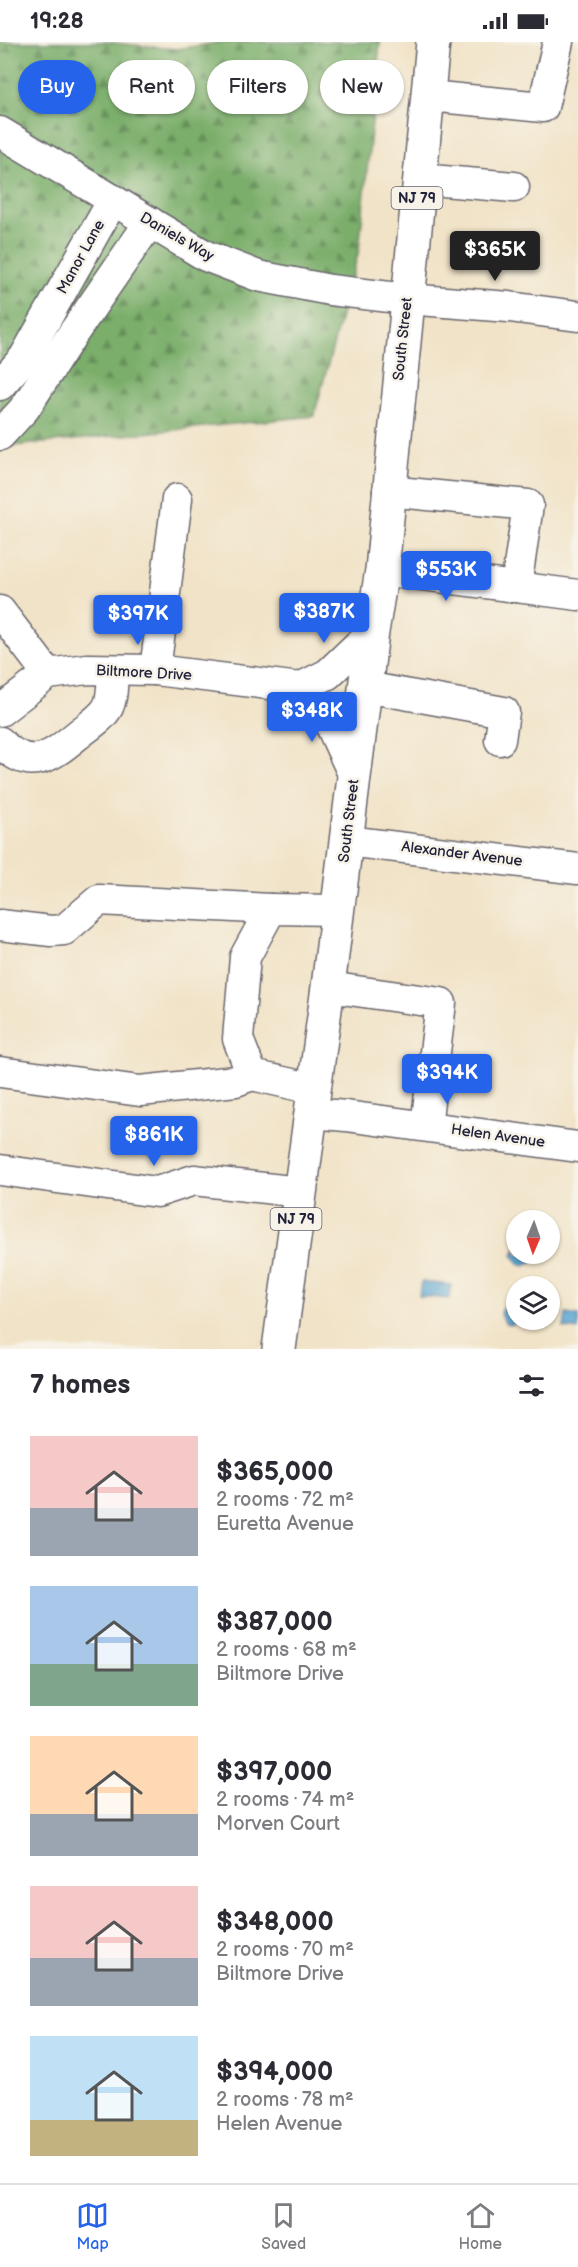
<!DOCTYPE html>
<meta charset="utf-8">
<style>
body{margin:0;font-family:"Balsamiq Sans",sans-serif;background:#f7f7f7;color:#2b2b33;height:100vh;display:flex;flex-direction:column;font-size:22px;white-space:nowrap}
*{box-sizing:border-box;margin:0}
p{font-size:20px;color:#7c7c81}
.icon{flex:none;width:33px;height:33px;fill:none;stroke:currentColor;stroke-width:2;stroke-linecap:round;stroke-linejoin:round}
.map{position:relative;height:1307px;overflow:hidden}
.details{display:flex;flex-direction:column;background:#fff;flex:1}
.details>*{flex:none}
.top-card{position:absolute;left:18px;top:18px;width:543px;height:54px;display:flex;gap:12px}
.needle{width:39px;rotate:182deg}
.controls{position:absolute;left:506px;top:1168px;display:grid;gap:12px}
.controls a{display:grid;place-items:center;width:54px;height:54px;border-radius:50%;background:#fff;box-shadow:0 2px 4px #0004;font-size:30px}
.price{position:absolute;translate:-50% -51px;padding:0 14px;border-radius:6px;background:#2563eb;color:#fff;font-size:20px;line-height:39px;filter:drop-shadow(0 2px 3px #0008)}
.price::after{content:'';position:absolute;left:50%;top:36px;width:18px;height:14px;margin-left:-9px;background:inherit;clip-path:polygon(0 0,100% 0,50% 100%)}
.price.on{background:#222;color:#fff}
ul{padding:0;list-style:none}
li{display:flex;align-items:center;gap:18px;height:150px;padding:0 30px}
li span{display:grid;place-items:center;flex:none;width:168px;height:120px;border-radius:0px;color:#555}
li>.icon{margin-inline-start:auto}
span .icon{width:72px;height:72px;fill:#fffc;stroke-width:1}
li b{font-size:26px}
h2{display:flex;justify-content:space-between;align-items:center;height:72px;padding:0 30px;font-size:26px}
.pill{padding:0 21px;border-radius:27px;background:#fff;box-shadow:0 2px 4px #0004;font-size:21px;line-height:54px}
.pill.on{background:#2563eb;color:#fff}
.status{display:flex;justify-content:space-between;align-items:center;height:42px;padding:0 30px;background:#fff;direction:ltr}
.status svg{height:16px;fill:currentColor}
.tab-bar{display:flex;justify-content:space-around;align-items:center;height:84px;border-top:2px solid #e1e1e2;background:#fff;font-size:16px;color:#7c7c81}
.tab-bar a{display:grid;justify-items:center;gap:3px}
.tab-bar .on{color:#2563eb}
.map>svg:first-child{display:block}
.forest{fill:url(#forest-firs);stroke:#4e6852;stroke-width:1.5}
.water{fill:#58a6d2;stroke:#3d6486;stroke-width:1.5}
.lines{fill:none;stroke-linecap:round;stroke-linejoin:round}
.minor-casing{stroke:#6a666c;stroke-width:33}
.major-casing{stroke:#6a666c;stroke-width:36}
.minor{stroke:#fff;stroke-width:30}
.major{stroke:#fff;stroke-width:33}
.labels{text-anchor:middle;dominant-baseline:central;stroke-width:5;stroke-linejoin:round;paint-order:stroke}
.shield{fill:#f7f3e8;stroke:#62616f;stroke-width:1.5}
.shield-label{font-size:14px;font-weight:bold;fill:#22223b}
.street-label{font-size:15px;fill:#22223b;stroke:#f7f3e8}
</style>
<div class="status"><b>19:28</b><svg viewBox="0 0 49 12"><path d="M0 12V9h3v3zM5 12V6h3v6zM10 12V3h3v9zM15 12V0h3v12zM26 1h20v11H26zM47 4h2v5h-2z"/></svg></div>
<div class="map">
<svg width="578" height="1307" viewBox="0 0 578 1307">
<defs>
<pattern id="forest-firs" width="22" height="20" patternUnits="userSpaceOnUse" patternTransform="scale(1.5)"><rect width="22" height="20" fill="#7aae6a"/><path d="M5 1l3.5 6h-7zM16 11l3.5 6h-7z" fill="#648d58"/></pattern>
</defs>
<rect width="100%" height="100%" fill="#f7f3e8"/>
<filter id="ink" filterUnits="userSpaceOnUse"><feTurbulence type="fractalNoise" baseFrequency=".0167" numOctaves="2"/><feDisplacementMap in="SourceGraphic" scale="12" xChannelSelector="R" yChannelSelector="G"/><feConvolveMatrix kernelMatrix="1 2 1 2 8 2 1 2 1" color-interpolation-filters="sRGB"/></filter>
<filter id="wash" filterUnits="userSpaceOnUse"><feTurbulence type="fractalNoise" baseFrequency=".008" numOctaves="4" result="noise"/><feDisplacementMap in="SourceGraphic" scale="24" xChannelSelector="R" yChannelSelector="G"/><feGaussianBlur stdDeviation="1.35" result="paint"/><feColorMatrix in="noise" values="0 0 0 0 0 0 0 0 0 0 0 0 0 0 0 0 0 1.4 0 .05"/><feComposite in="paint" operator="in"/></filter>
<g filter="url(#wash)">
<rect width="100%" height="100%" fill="#f1e3c7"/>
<polygon class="forest" points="0,0 103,0 176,7 224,0 380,0 359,208 314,374 13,404 0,402"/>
<g class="water">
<polygon points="516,1206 516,1212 536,1212 534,1218 525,1224 519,1222 513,1213"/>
<polygon points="421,1240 451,1243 449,1257 419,1254"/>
<polygon points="512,1261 516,1262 516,1278 521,1278 511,1283 506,1282 500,1272 502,1266"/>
<polygon points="566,1272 578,1274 578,1288 564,1286"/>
</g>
</g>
<g filter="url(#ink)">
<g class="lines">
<g class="minor-casing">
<g id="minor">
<polyline points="428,54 543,65 558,0"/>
<polyline points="0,90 206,214 258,234 330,248 407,257 509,265 578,274"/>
<polyline points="419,137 514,145"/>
<polyline points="0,343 24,316 113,158"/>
<polyline points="0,393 25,366 72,293 150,180"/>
<polyline points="388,449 528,463 516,545"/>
<polyline points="382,528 578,553"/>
<polyline points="0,569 48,632"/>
<polyline points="155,628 177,457"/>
<polyline points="365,645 504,670 500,698"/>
<polyline points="300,646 331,684 355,736"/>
<polyline points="0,669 48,632 87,627 155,628 300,646 328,632 372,590"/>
<path d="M0,700c31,33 53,13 80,-9 10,-8 22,-15 28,-26 5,-10 4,-26 5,-37"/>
<polyline points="347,799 578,827"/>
<polyline points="0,883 51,889 64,888 99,858 271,867"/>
<polyline points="328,945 441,961 426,1084"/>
<polyline points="0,1030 140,1049 236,1039 252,1033"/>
<polyline points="314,1047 252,1033 238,997 245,915 271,867 337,868"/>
<polyline points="311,1071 346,1074 578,1105"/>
<polyline points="0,1128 157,1150 194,1138 300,1150"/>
</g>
</g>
<g class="major-casing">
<polyline id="major" points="279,1307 328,945 372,590 382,528 433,0"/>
</g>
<use href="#minor" class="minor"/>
<use href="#major" class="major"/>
</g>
</g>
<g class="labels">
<g class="shield">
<rect x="391.5" y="145" width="51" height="22" rx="4.5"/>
<rect x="270.5" y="1166" width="51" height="22" rx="4.5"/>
</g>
<g class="shield-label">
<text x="417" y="156">NJ 79</text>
<text x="296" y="1177">NJ 79</text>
</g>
<g class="street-label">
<text transform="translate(177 195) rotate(30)">Daniels Way</text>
<text transform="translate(81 215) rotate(-61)">Manor Lane</text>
<text transform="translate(403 297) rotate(-84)">South Street</text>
<text transform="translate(144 631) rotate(3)">Biltmore Drive</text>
<text transform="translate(349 779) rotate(-83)">South Street</text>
<text transform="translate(462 812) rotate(7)">Alexander Avenue</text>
<text transform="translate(498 1094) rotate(8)">Helen Avenue</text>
</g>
</g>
</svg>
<div class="controls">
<a><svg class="needle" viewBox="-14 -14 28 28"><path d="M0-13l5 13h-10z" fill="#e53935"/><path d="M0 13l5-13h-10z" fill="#7c7c81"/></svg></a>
<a><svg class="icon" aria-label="layers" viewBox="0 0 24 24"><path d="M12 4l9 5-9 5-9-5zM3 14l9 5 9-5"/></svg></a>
</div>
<b class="price on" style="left:495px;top:240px">$365K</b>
<b class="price" style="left:446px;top:560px">$553K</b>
<b class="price" style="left:324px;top:602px">$387K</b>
<b class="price" style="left:138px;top:604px">$397K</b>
<b class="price" style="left:312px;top:701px">$348K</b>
<b class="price" style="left:447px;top:1063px">$394K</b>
<b class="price" style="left:154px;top:1125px">$861K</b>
<div class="top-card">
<a class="pill on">Buy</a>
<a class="pill">Rent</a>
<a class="pill">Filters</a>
<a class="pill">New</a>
</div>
</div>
<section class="details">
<h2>7 homes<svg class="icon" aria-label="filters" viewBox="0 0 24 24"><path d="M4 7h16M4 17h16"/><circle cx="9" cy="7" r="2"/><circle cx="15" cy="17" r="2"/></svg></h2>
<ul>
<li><span style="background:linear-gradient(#f6c9c9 60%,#9aa5b1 0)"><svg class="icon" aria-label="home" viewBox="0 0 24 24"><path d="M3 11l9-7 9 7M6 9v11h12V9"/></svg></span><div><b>$365,000</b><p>2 rooms · 72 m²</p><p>Euretta Avenue</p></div></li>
<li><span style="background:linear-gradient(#a9c7e8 65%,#7fa58c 0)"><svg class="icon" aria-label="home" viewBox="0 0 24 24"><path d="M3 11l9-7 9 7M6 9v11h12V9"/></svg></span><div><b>$387,000</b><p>2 rooms · 68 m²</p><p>Biltmore Drive</p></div></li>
<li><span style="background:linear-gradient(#ffd9b3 65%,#9aa5b1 0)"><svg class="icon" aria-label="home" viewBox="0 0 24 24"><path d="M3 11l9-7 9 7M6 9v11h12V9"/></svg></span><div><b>$397,000</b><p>2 rooms · 74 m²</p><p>Morven Court</p></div></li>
<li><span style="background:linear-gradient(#f6c9c9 60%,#9aa5b1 0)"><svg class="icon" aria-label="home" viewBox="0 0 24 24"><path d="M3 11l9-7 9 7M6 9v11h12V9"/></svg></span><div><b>$348,000</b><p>2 rooms · 70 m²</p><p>Biltmore Drive</p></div></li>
<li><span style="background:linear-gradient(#bfe0f5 70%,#c2b280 0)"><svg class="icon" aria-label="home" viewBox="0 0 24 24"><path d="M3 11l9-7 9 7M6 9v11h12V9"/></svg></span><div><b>$394,000</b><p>2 rooms · 78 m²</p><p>Helen Avenue</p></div></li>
</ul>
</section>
<nav class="tab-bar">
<a class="on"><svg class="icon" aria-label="map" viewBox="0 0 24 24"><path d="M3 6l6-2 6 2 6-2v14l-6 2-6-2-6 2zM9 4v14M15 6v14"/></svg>Map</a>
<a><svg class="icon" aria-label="saved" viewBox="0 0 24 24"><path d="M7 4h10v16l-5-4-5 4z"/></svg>Saved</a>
<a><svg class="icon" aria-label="home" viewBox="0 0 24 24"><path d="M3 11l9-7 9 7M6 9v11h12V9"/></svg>Home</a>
</nav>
